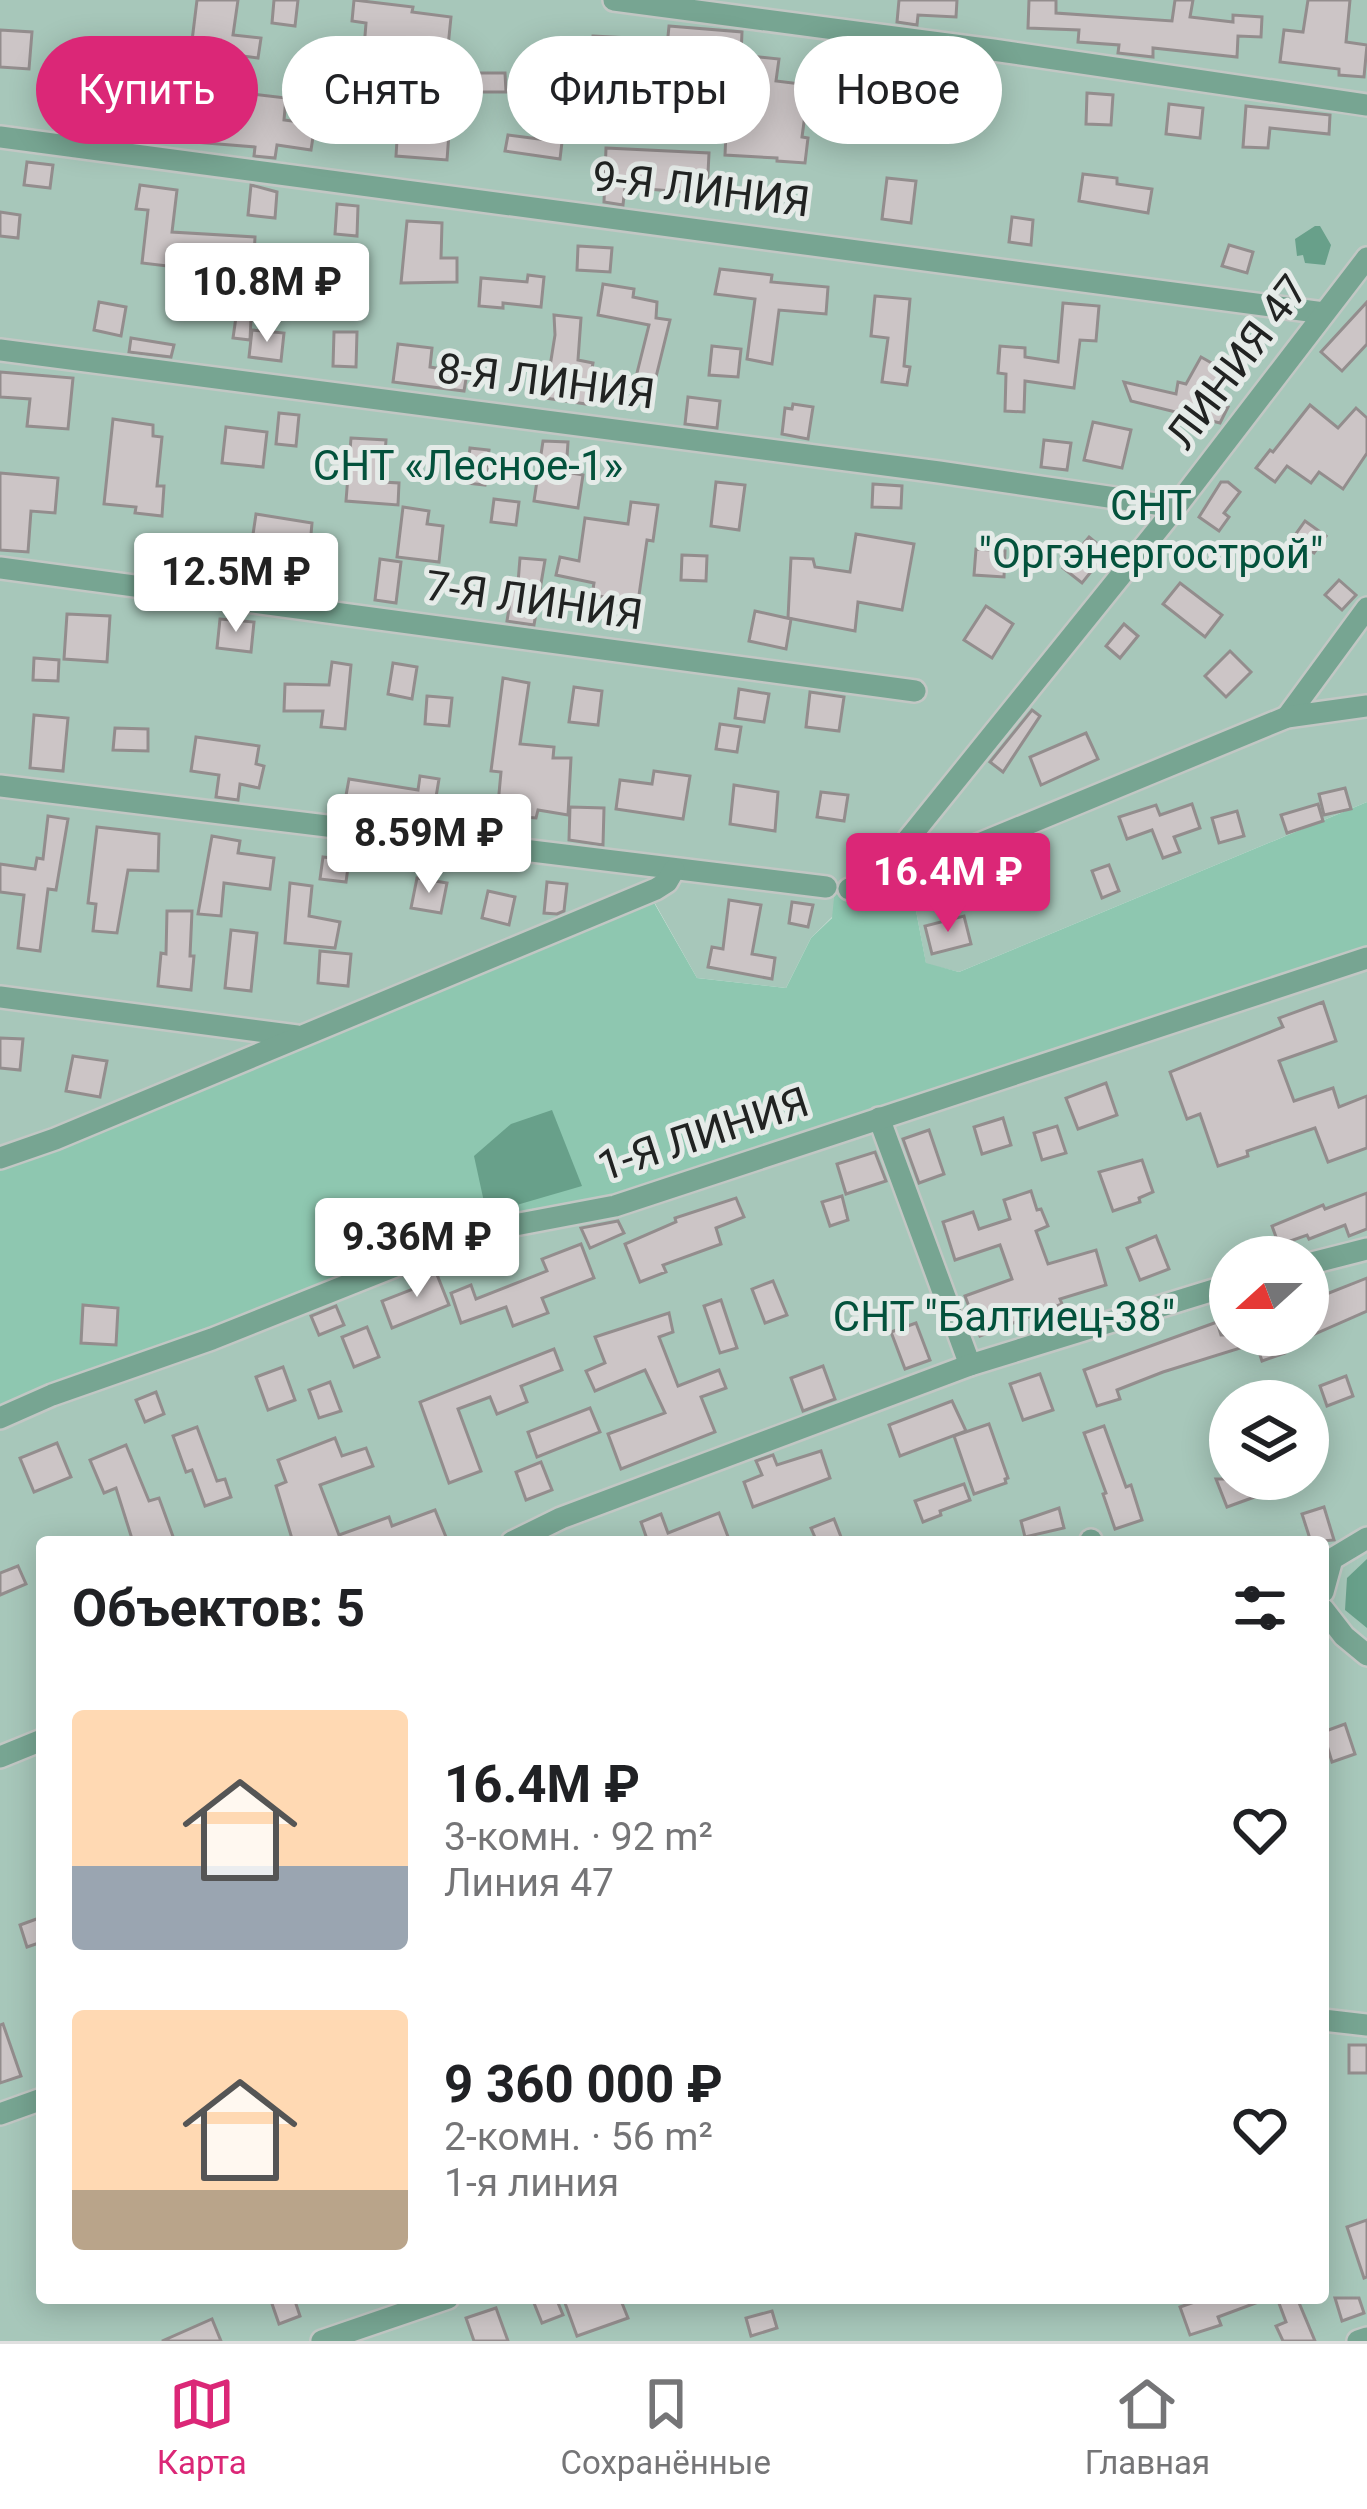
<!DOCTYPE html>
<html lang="ru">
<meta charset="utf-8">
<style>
body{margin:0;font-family:Roboto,sans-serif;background:#f6f6f6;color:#202124;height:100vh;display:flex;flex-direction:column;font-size:45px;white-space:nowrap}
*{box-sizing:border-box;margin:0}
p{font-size:39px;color:#757577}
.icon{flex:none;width:66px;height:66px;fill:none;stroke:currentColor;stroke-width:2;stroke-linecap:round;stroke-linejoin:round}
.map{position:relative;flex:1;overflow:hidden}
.drawer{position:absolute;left:36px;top:1536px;width:1293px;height:768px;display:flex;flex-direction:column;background:#fff;border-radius:12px;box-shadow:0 6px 30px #0003}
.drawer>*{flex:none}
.top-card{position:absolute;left:36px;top:36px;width:1296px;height:108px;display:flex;gap:24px}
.needle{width:78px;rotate:249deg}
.buttons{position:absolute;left:1209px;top:1236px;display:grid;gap:24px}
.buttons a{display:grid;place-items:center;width:120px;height:120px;border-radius:50%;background:#fff;box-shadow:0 6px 30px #0003;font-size:60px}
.price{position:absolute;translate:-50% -102px;padding:0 27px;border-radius:12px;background:#fff;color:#222;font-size:39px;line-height:78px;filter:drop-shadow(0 3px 6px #0008)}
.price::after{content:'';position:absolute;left:50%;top:72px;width:36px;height:27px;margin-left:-18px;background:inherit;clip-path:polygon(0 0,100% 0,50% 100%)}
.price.on{background:#db2777;color:#fff}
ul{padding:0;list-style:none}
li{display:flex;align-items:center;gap:36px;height:300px;padding:0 36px}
li span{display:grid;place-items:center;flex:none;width:336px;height:240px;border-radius:12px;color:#555}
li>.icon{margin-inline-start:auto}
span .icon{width:144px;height:144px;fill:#fffc;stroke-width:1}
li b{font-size:51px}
h2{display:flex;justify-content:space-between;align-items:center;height:144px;padding:0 36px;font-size:51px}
.chip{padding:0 42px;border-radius:54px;background:#fff;box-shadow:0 6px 30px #0003;font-size:42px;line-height:108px}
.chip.on{background:#db2777;color:#fff}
.menu{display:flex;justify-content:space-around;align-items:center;height:168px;border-top:3px solid #e0e0e0;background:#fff;font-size:33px;color:#757577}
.menu a{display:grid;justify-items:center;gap:6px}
.menu .on{color:#db2777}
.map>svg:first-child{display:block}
.green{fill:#a7c7ba;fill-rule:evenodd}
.forest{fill:#8ec7b0}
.water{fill:#68a08a}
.building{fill:#ccc5c6;stroke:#938d8d;stroke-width:3}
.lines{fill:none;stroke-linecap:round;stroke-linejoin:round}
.minor-casing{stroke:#c2c7c4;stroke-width:26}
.minor{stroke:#77a592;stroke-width:21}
.labels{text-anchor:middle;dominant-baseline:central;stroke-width:10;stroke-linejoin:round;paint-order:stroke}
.street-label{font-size:42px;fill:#212322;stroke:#e5ebe8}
.park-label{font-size:42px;fill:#03523c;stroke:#e5ebe8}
</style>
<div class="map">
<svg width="1367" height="2341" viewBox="0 0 1367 2341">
<rect width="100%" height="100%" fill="#e5ebe8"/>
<g class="green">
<polygon points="0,0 1367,0 1367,802 959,972 926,964 914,900 905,874 909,841 811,938 786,988 697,978 649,893 0,1156"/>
<path d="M1367,958v1383h-1367v-923l488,-188zM1230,1257h78v78h-78zM1230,1401h78v78h-78zM42,1542h1281v756h-1281z"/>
</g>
<polygon class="forest" points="1367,802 1367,958 623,1203 488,1230 0,1418 0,1156 648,892 697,978 786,988 811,938 832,918 835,888 871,891 910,837 905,874 914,900 926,963 959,972"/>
<g class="water">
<polygon points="1315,226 1320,226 1331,245 1325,265 1305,263 1303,255 1297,256 1295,239"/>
<polygon points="552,1110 582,1186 499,1210 484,1202 474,1156 511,1124"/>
<polygon points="1367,1559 1367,1628 1345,1610 1347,1578"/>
</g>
<g class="building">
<polygon points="197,0 238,0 233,35 261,38 258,58 191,49"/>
<polygon points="274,0 298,0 295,26 272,23"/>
<polygon points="354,0 413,7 412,12 451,17 448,47 445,48 388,42 386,76 445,82 440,132 449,133 447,160 396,156 399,109 323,108 325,60 363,61 366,23 352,21"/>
<polygon points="899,0 957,0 956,17 918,15 917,25 897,22"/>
<polygon points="1029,0 1056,0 1056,13 1172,21 1175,0 1193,0 1190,17 1233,22 1233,15 1262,17 1261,37 1238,36 1237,57 1153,48 1153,57 1118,53 1119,45 1078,42 1079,30 1028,28"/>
<polygon points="1308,0 1350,0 1346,42 1367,45 1364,77 1339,75 1339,69 1280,62 1284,30 1303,32"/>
<polygon points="669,26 742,32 741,55 779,59 776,81 809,85 802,137 808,138 805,163 777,161 777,158 725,155 727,111 718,110 721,72 665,67"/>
<polygon points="0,30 32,32 29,69 0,67"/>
<polygon points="593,36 629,38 627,71 591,69"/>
<polygon points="826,63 859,69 854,101 821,96"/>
<polygon points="901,69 927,71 924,105 898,103"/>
<polygon points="478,73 505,73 506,92 478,92"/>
<polygon points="50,74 116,79 114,93 147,97 146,104 187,111 241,116 243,93 286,98 284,120 315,124 311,150 277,145 275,158 254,156 255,147 156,139 158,128 106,122 105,132 81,130 82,113 47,110"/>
<polygon points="1087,93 1113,95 1111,125 1086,124"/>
<polygon points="1169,104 1203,108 1200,138 1166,134"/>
<polygon points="1246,106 1330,115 1329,134 1270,128 1268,148 1243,147"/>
<polygon points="508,135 562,142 560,159 505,151"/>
<polygon points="606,148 709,153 707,194 625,187 623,205 604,202"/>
<polygon points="27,162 53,165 50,188 24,185"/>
<polygon points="1083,174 1117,178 1117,184 1152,189 1148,213 1079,201"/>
<polygon points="887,178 916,181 911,223 882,219"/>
<polygon points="140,185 177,190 172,232 255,237 250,340 233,338 236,317 189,312 193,269 142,263 148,210 136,209"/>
<polygon points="251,185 277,192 275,218 248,215"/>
<polygon points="337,204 358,206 357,236 335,234"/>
<polygon points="0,212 20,215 18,238 0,236"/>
<polygon points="1012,217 1033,220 1031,245 1009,242"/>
<polygon points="407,221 442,223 441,258 457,258 457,282 401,283"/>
<polygon points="1229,245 1253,252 1247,273 1222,266"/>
<polygon points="578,246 612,248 610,272 577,270"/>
<polygon points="720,269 772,275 771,282 828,287 826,314 779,310 772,364 747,359 755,299 715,294"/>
<polygon points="528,275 544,277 541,307 503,303 503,308 479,306 481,278 527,282"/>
<polygon points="603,284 634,289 633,297 657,302 656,318 670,320 654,385 635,381 649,325 598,315"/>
<polygon points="875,296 910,299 904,366 910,367 907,385 882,382 888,338 871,336"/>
<polygon points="99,302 126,307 121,336 94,330"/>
<polygon points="1367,302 1367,344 1342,371 1321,352"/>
<polygon points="1063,303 1099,306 1096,341 1080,340 1074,388 1025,381 1024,412 1005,411 1006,374 998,373 1000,346 1025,348 1025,357 1058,362"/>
<polygon points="554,315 581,318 578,360 593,363 586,404 545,398 555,335"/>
<polygon points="252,330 284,333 281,361 249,357"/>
<polygon points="334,332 357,332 356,367 333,366"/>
<polygon points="131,338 174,345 171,357 129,352"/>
<polygon points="398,344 432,348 430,367 467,373 464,391 393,382"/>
<polygon points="712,346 741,349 738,377 709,375"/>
<polygon points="1201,357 1224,370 1206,402 1228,407 1220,423 1131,401 1124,382 1176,394 1178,382 1186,384"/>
<polygon points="0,372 73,378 68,429 27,426 30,399 0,397"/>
<polygon points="688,397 720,401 717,428 685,424"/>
<polygon points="793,404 813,407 808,439 782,434 785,408 792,409"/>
<polygon points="1310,405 1338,428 1356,408 1367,418 1367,453 1343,489 1319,472 1311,483 1287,466 1275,482 1256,468 1270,450 1273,452"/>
<polygon points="279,413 299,415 296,446 276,444"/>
<polygon points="113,419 153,425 153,436 162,437 157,486 164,486 162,516 135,513 136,507 104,504"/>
<polygon points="1093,422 1131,430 1122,468 1084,460"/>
<polygon points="226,427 267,432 263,467 222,463"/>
<polygon points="351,438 386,440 383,482 399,483 398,505 346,501"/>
<polygon points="1044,440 1071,443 1067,470 1041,467"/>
<polygon points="543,441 568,442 566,472 583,475 578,508 534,501"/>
<polygon points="470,448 489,450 485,485 466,483"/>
<polygon points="0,473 58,478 55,513 31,511 28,552 0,550"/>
<polygon points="716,482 745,485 739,530 711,526"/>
<polygon points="1221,482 1228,482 1240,492 1224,513 1229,517 1219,531 1199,517"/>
<polygon points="873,484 902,486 901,508 872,507"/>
<polygon points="494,499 519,502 516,525 491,522"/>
<polygon points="631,502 658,505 653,541 647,540 638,602 592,595 594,583 556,575 560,557 579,561 585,518 628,524"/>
<polygon points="403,507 429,511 427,524 443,526 439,562 397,557"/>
<polygon points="256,514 312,523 306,592 286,590 287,587 255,584 256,579 219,574 223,545 251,548"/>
<polygon points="1305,521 1326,536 1314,553 1293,538"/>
<polygon points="856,534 914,544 902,610 858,602 855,631 788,618 791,558 813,559 815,567 850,572"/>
<polygon points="1089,537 1107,552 1082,583 1063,568"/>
<polygon points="976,549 1005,551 1004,577 974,575"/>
<polygon points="682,555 707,556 706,581 681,580"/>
<polygon points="520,558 545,560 534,625 507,621 513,583 518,583"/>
<polygon points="380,559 401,562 396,603 375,600"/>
<polygon points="1339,580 1356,595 1342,610 1325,595"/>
<polygon points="1180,583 1222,615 1205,637 1163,604"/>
<polygon points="986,606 1013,624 992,658 964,640"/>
<polygon points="755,611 791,619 786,649 749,641"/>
<polygon points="67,614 110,616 107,662 64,659"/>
<polygon points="220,619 254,622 251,652 217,648"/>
<polygon points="1124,624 1138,636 1120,658 1106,646"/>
<polygon points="1230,651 1251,672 1226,697 1205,676"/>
<polygon points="34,658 59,660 58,681 33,680"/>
<polygon points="332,662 351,665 345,729 321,727 323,711 284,711 285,684 329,685"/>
<polygon points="393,663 417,667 412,699 388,694"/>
<polygon points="503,678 529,683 520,744 554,747 553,758 571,758 568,815 538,810 536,818 497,815 501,772 491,771"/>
<polygon points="574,687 602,691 598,725 569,722"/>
<polygon points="739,689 769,694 764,722 735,718"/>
<polygon points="810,692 844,697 839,731 806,727"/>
<polygon points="427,696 452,698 449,726 425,724"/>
<polygon points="1032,710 1040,716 1003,772 990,762"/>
<polygon points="34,715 68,718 63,771 30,768"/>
<polygon points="720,724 741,727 737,752 716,749"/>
<polygon points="115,728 148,729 148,751 113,750"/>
<polygon points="1086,733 1098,759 1041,785 1030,757"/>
<polygon points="196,737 259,746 256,764 264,766 259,788 240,784 238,800 216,797 219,775 191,771"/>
<polygon points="654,771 690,776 683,819 616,809 620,780 652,784"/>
<polygon points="420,776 439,779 433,815 345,801 349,779 418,790"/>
<polygon points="734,785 778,792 775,831 730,824"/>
<polygon points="1345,788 1351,809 1324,815 1319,794"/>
<polygon points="821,792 848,795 844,821 817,817"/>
<polygon points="1192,804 1200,828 1174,837 1180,852 1163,858 1152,830 1127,839 1119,817 1156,805 1160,815"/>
<polygon points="1318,804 1323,821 1287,833 1281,815"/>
<polygon points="570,807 604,808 603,845 569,840"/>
<polygon points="1237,811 1244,836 1219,843 1212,818"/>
<polygon points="48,816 68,819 56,890 48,889 40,951 18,948 24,895 0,892 0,864 35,869 37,858 43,859"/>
<polygon points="97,827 159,834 158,871 128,870 117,933 93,931 96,904 88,903"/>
<polygon points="212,836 240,841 238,853 274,858 270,889 224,883 221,916 198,914"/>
<polygon points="323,857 349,860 346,882 320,879"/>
<polygon points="1109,865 1119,891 1102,898 1092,871"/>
<polygon points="417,878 447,883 441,913 411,908"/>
<polygon points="547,882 567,884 564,911 557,914 544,913"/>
<polygon points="290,883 312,886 309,916 340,922 335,948 285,943"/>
<polygon points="488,891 515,897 509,925 482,918"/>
<polygon points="729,900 761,905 752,954 775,958 772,979 708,967 712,947 723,949"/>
<polygon points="792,902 813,905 808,927 789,923"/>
<polygon points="167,911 192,911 190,956 194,956 191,990 158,986 161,953 166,954"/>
<polygon points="964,916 971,944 932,954 925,926"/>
<polygon points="231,930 257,933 251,991 225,988"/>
<polygon points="320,951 351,954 348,986 318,983"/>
<polygon points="1323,1002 1336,1041 1279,1061 1294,1101 1333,1088 1339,1107 1367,1096 1367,1148 1328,1162 1315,1128 1247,1151 1248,1156 1218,1166 1200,1114 1187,1119 1170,1072 1283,1027 1279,1018"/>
<polygon points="0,1038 23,1039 20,1070 0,1068"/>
<polygon points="73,1056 107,1061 100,1097 66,1091"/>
<polygon points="1106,1083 1117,1115 1078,1129 1066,1098"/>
<polygon points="1003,1118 1011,1145 982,1154 974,1127"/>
<polygon points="1057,1126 1066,1153 1042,1160 1034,1133"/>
<polygon points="929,1130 944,1174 919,1183 903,1139"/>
<polygon points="875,1152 886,1181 846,1194 837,1164"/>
<polygon points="1142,1160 1153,1192 1139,1198 1140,1202 1113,1211 1099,1172"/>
<polygon points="1031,1191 1037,1210 1041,1209 1048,1226 1036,1231 1048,1264 1096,1250 1106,1285 1060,1299 1062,1304 980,1336 965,1296 1012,1279 1000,1245 955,1260 943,1222 973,1212 979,1229 1010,1219 1004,1200"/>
<polygon points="1367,1193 1367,1229 1349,1236 1345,1225 1309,1239 1307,1235 1279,1245 1272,1226 1323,1205 1325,1209"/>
<polygon points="842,1196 848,1220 830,1226 822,1202"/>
<polygon points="736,1198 744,1217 716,1228 721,1244 663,1265 666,1272 640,1282 625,1244 676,1222 675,1218"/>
<polygon points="618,1221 624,1233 590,1248 581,1228"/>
<polygon points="1156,1236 1169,1269 1140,1280 1127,1248"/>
<polygon points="581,1244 594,1278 542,1298 548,1313 513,1326 506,1307 461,1323 451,1293 471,1285 476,1299 547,1271 542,1259"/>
<polygon points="434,1267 449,1305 392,1328 382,1301 421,1286 416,1274"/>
<polygon points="1317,1277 1324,1295 1367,1278 1367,1311 1308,1337 1308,1279"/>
<polygon points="773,1281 787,1315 765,1323 752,1289"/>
<polygon points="721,1300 737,1348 720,1353 704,1306"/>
<polygon points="83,1305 118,1308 116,1345 81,1343"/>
<polygon points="336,1306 344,1325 319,1335 311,1316"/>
<polygon points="669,1313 673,1332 659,1337 678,1386 719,1370 726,1388 701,1397 715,1432 621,1469 608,1434 665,1413 645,1370 595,1391 586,1371 605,1363 595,1337"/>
<polygon points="1217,1322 1221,1335 1279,1335 1285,1353 1262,1361 1256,1343 1163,1372 1117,1390 1120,1399 1097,1406 1084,1370"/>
<polygon points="916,1323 930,1360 905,1369 891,1332"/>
<polygon points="367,1327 379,1357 354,1367 342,1337"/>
<polygon points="554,1349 562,1370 521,1386 527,1402 497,1414 490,1397 458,1409 481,1471 449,1483 420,1402"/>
<polygon points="823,1366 835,1399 803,1411 791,1378"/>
<polygon points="283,1367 295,1400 268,1410 256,1377"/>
<polygon points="1040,1374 1053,1410 1023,1420 1010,1384"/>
<polygon points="1346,1376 1353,1396 1327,1406 1320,1386"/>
<polygon points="330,1382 341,1411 319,1418 309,1390"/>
<polygon points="156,1392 164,1414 145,1422 136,1400"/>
<polygon points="952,1401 966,1431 900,1456 889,1425"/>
<polygon points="590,1408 600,1432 537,1457 528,1432"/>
<polygon points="989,1424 1008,1478 1005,1479 1006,1483 974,1494 954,1436"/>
<polygon points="1104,1426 1126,1487 1131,1485 1142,1520 1115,1529 1103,1494 1106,1493 1084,1433"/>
<polygon points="197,1427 217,1481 225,1479 231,1497 205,1506 192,1470 186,1472 173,1436"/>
<polygon points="335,1438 342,1456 366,1448 373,1466 320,1485 339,1535 389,1517 392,1526 435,1510 448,1542 293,1542 276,1486 286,1482 278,1460"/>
<polygon points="57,1443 71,1477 34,1492 20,1458"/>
<polygon points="126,1445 149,1501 159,1498 175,1542 133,1542 116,1488 104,1493 90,1460"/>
<polygon points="821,1451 830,1478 753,1507 744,1482 762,1475 756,1461 773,1455 777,1465"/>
<polygon points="541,1462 552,1490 526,1500 516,1472"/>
<polygon points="1216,1479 1254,1479 1260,1495 1227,1507"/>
<polygon points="964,1484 970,1500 940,1511 941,1515 923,1522 915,1501"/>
<polygon points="1324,1507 1334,1540 1311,1542 1302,1514"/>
<polygon points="1059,1508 1064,1528 1025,1537 1021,1521"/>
<polygon points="719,1513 730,1542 648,1542 641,1522 661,1514 668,1533"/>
<polygon points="834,1519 843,1542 817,1542 811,1528"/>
<polygon points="18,1566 26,1584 0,1595 0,1573"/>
<polygon points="1345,1724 1355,1754 1332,1762 1323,1732"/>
<polygon points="42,1917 42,1942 27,1947 20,1925"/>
<polygon points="3,2024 21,2076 0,2083 0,2025"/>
<rect x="1349" y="2045" width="18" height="28"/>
<polygon points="1367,2220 1367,2277 1364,2278 1347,2227"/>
<polygon points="270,2298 294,2298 300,2316 279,2324"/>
<polygon points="532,2298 556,2298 563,2315 542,2323"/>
<polygon points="580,2298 620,2298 628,2318 577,2336 565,2303"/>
<polygon points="1206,2298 1263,2298 1264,2300 1218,2317 1221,2325 1190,2335 1180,2307"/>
<polygon points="1277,2298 1297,2298 1315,2341 1283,2341 1276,2326 1286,2322"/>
<polygon points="1335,2298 1359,2298 1364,2313 1342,2321"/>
<polygon points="496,2308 508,2341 474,2341 466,2318"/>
<polygon points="772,2311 777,2328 751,2336 746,2318"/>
<polygon points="212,2319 221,2341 162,2341"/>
</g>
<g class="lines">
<g class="minor-casing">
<g id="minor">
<polyline points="614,0 993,50 1367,105"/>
<polyline points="0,137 1324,313"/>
<polyline points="0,350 939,472 1176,507"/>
<polyline points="0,568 915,691"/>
<polyline points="1287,717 1367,608"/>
<polyline points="0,786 826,887"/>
<polyline points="910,837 937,853 950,856 1287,717 1367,706"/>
<polyline points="849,889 871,891 910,837 1176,507 1367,258"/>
<polyline points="0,997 297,1036"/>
<polyline points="879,1118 970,1365"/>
<polyline points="0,1158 55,1139 656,889 667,882 674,870"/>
<polyline points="1308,1264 1367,1249"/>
<polyline points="0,1418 52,1395 212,1339 483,1231 615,1206 1367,958"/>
<polyline points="1091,1540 1091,1542"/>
<polyline points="512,1542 561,1518 970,1365 1230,1285"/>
<polyline points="1323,1592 1332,1559 1367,1538"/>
<polyline points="1323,1609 1344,1636 1367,1655"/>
<polyline points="0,1757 42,1740"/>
<polyline points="1323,2020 1367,2025"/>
<polyline points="0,2114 42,2099"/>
<polyline points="322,2341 448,2298"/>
<polyline points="1358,2341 1367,2338"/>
</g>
</g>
<use href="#minor" class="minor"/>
</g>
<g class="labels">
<g class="street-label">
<text transform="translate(701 189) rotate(7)">9-Я ЛИНИЯ</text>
<text transform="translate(1237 362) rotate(-53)">ЛИНИЯ 47</text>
<text transform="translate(546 381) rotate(7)">8-Я ЛИНИЯ</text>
<text transform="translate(534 600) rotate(8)">7-Я ЛИНИЯ</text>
<text transform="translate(703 1134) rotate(-18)">1-Я ЛИНИЯ</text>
</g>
<g class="park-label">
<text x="468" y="465">СНТ «Лесное-1»</text>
<text x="1151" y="505">СНТ<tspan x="1151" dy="48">"Оргэнергострой"</tspan></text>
<text x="1004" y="1316">СНТ "Балтиец-38"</text>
</g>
</g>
</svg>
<div class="buttons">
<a><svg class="needle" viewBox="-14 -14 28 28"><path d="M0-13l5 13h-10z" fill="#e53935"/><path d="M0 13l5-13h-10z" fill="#757577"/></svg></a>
<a><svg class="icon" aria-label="layers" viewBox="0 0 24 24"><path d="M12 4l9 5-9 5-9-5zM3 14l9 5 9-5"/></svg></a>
</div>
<b class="price" style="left:267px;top:345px">10.8M ₽</b>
<b class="price" style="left:236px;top:635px">12.5M ₽</b>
<b class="price" style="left:429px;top:896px">8.59M ₽</b>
<b class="price on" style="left:948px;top:935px">16.4M ₽</b>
<b class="price" style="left:417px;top:1300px">9.36M ₽</b>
<div class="top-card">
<a class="chip on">Купить</a>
<a class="chip">Снять</a>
<a class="chip">Фильтры</a>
<a class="chip">Новое</a>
</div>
<section class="drawer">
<h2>Объектов: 5<svg class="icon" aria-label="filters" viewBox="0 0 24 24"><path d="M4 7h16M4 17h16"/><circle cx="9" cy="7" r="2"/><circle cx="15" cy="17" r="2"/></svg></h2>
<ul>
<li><span style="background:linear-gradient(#ffd9b3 65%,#9aa5b1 0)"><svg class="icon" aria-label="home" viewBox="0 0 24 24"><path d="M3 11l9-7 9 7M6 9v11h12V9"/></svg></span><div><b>16.4M ₽</b><p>3-комн. · 92 m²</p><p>Линия 47</p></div><svg class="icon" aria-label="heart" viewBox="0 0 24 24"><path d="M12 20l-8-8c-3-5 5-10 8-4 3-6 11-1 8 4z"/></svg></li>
<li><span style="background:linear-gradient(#ffd9b3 75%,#b9a48a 0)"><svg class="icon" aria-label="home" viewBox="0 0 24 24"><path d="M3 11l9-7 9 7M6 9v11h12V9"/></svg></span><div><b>9 360 000 ₽</b><p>2-комн. · 56 m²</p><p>1-я линия</p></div><svg class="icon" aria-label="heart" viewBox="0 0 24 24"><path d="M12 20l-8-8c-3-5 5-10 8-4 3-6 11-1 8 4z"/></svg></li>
</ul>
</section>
</div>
<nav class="menu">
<a class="on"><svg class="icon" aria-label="map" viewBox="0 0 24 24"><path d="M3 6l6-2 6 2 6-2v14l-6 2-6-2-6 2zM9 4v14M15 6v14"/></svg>Карта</a>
<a><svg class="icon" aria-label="saved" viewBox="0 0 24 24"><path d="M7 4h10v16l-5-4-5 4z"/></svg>Сохранённые</a>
<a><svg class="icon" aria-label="home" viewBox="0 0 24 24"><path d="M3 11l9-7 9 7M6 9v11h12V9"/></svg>Главная</a>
</nav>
